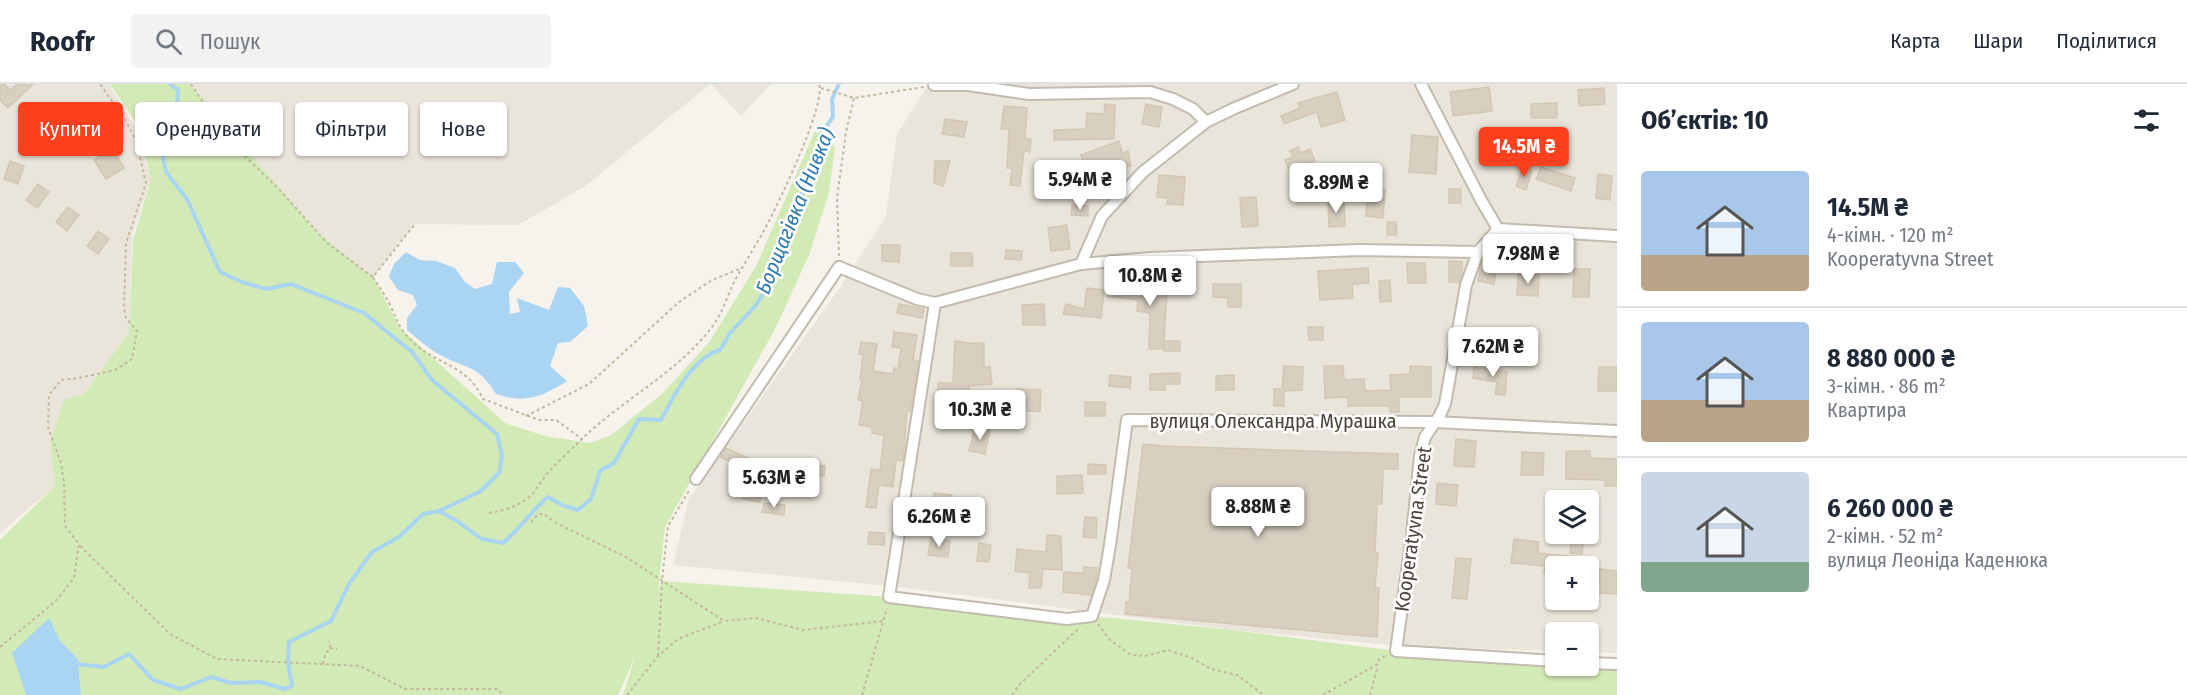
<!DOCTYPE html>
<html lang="uk">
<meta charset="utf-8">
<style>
body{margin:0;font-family:"Fira Sans Condensed",sans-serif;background:#f2f2f3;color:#1f2937;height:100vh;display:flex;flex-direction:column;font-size:22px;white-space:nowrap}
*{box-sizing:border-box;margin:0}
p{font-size:20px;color:#747a83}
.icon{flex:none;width:33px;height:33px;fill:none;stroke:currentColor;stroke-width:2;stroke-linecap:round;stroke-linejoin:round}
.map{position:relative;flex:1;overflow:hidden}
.drawer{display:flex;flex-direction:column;background:#fff;width:570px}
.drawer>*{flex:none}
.hud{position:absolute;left:18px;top:18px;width:570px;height:54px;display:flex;gap:12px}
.tools{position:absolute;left:1545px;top:406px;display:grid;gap:12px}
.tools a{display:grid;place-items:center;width:54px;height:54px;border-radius:6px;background:#fff;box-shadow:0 2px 4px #0004;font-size:30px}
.price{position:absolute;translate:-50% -51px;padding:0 14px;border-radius:6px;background:#fff;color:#222;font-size:20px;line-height:39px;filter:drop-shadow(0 2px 3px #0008)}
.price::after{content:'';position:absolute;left:50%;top:36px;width:18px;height:14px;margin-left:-9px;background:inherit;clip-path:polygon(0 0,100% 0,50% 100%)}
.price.on{background:#fc3f1d;color:#fff}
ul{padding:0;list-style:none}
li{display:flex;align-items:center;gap:18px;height:150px;padding:0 24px}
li+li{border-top:2px solid #e0e1e3}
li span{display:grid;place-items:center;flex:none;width:168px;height:120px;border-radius:6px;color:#555}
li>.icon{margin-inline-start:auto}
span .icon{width:72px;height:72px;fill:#fffc;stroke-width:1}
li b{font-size:26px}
h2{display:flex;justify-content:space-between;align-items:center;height:72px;padding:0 24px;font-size:26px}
.pill{padding:0 21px;border-radius:6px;background:#fff;box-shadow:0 2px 4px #0004;font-size:21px;line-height:54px}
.pill.on{background:#fc3f1d;color:#fff}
header{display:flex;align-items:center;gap:36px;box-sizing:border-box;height:84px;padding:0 30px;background:#fff;border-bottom:2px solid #e0e1e3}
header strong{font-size:28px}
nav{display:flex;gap:33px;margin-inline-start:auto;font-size:21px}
.search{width:420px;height:54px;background:#f2f2f3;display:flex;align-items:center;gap:15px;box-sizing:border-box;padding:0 21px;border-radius:6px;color:#747a83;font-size:22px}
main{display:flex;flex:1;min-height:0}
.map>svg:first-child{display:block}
.residential{fill:#eae5da;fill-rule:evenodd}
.green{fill:#d2eab5}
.water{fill:#a9d4f2}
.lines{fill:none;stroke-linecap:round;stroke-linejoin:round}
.stream{stroke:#a9d4f2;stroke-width:4}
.building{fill:#d8cfc1;stroke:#d3c7b4;stroke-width:1.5}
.street-casing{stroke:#c2bbae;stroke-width:14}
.path{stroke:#c4b79f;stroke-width:2;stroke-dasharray:3 3;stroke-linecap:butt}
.street{stroke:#fff;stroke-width:10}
.labels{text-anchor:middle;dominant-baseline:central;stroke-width:5;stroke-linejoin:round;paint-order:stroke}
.street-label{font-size:20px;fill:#4b4439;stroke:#fff}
.water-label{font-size:21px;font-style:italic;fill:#2e7ab2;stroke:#fff}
</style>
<header>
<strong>Roofr</strong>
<div class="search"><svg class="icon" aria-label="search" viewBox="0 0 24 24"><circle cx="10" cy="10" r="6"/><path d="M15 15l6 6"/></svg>Пошук</div>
<nav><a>Карта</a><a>Шари</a><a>Поділитися</a></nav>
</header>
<main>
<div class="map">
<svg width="1617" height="611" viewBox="0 0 1617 611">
<rect width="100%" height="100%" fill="#f6f3ec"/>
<g class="residential">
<polygon points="0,0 109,0 136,45 151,95 132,151 129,248 50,358 55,402 0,449"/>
<polygon points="191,0 710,0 584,103 518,141 415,140 373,193 327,159 279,105 227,55"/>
<polygon points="711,0 771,0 741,32"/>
<path d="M929,0h688v569l-28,-1 -1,-19h-32l-1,18 -154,-5 -168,-16 -334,-43 -226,-22 16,-66 152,-213 45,-70 11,-82zM1556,417h32v33h-32zM1556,483h32v33h-32z"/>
</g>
<polygon class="green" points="110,0 190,0 316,147 373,193 400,244 505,339 545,352 590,359 611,351 663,309 710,257 756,182 815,47 835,63 829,109 809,171 776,243 665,443 658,508 662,497 889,513 1066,535 1092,532 1233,546 1396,567 1556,582 1617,580 1617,611 623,611 635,573 618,611 81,611 78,575 60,557 29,555 12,569 26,611 0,611 0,456 55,402 50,358 64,316 84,310 129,248 133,156 151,95 138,42"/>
<g class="water">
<path d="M406,168l14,8 16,1 19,7 10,14 10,7 17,-5 5,-22h18l9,11 -15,19 1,22 10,-2 -3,-14 32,12 9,-23 12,1 14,18 4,20 -18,16 -12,1 -8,23 17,15c-25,16 -42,23 -71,13 -18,-29 -26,-24 -54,-38 -12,-6 -24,-17 -35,-26v-12l10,-13 -4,-10 -15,-5 -9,-13 5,-13z"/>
<polygon points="49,534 60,557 78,575 81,611 26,611 12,569"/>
</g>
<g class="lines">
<g class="stream">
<polyline points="170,0 178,6 177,21 163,37 160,60 166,88 187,115 220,188 242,198 266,205 291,200 364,229 412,268 432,296 497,350 502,372 499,389 481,407 439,427"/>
<path d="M76,580l28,3 25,-13 24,26 28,9 30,-12 20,6 29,-1 25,7 7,-3 -4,-24 1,-20 42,-21 18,-37 23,-32 27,-15 24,-23 16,-3 18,10 25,18 21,4c17,-14 28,-32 45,-46l16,9 14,4 13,-11 9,-28 14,-8 25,-44 22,1c13,-24 31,-62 59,-70l10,-17 26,-28 17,-27 25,-67 8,-37 14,-15v-24l13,-18 -1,-18 7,-15"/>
</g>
</g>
<g class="building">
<polygon points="0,0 4,0 10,6 17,0 33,0 8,24 0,16"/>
<polygon points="1489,3 1492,27 1453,32 1450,8"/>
<polygon points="1604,4 1605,20 1579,22 1578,6"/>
<polygon points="1337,8 1345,36 1321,43 1317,28 1284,40 1281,32 1300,24 1298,19"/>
<polygon points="1557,19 1557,34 1531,34 1531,20"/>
<polygon points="1105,20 1115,21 1114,55 1054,56 1054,46 1086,45 1087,29 1104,30"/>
<polygon points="1146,20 1162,23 1159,43 1142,40"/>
<polygon points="1004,22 1027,24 1025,54 1031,55 1030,68 1024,67 1020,102 1010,101 1012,84 1007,84 1009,45 1001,45"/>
<polygon points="945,35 967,38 964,53 942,50"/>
<polygon points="1412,51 1438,53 1436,90 1409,88"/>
<polygon points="1493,52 1519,55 1516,79 1496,76 1498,64 1491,63"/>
<polygon points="1119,57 1122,69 1128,67 1131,82 1115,86 1114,81 1087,90 1081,71"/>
<polygon points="1298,63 1301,69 1310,65 1315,77 1306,81 1309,89 1301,92 1298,84 1290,88 1285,76 1293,73 1290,67"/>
<polygon points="112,65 124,84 106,95 94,76"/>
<polygon points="10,77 24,82 18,100 4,95"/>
<polygon points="935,77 950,77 943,102 934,99"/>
<polygon points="1523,83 1532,86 1526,106 1516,102"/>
<polygon points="1541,83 1575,94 1571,107 1536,95"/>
<polygon points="1598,90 1612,92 1610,116 1596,114"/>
<polygon points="1159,91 1185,93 1183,121 1167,120 1168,114 1157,113"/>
<polygon points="38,100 49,108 37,124 26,116"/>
<polygon points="1368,105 1385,106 1383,134 1366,132"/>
<rect x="1449" y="105" width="12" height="14"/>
<polygon points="1256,113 1258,142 1242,143 1240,114"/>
<polygon points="1328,117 1344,117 1345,142 1329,143"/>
<polygon points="1072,121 1088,122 1088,132 1071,131"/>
<polygon points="68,123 79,131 67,147 56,138"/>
<polygon points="1387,138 1396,138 1397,151 1387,151"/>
<polygon points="1067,141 1070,165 1051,167 1048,144"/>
<polygon points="98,147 109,155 98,170 87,162"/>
<polygon points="882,161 900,161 899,178 882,177"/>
<polygon points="1006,166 1022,167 1021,176 1005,175"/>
<polygon points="951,169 972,169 973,182 951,182"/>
<polygon points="1489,169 1515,169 1515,186 1496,187 1494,200 1478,197 1481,181"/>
<polygon points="1449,177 1462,178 1462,189 1459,198 1449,198"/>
<polygon points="1407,179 1425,179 1426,199 1408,199"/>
<polygon points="1368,184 1369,199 1352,200 1353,214 1320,216 1318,187"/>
<polygon points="1574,185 1590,185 1589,213 1573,213"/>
<polygon points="1156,187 1168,188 1164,257 1180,257 1180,267 1164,267 1164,259 1163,265 1149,265 1150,229 1137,227 1138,216 1107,212 1109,200 1139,203 1140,196 1155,198"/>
<polygon points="1518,190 1539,191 1538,212 1517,211"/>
<polygon points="1390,196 1391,217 1380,218 1379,197"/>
<polygon points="1213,200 1241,200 1241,223 1228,223 1228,214 1213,213"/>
<polygon points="1087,204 1104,206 1101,234 1063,230 1066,220 1084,225"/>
<polygon points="899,220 924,225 922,234 897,229"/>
<polygon points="1044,220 1045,241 1023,241 1022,221"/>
<polygon points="1308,243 1323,243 1323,256 1309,256"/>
<polygon points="1475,246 1495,250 1491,269 1471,265"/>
<polygon points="894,248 917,251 913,276 918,277 910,327 907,327 903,377 896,376 893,403 879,401 876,424 866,423 871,385 880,386 884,351 872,349 872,343 859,341 863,317 858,316 862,296 860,296 863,271 859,270 861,258 877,260 873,287 893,290 894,284 898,285 901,264 892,263"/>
<polygon points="955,257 975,260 975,259 984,259 984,284 990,282 992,300 969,302 969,312 938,312 938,299 953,299"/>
<polygon points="1284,282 1303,283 1302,306 1284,307 1284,322 1274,322 1274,305 1282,305"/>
<polygon points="1324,282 1343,282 1344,296 1364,295 1365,307 1391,306 1390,291 1410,290 1410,282 1431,283 1431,313 1399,313 1399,328 1390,328 1390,322 1348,322 1348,313 1325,314"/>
<polygon points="1474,283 1507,288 1505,311 1495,310 1497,298 1473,294"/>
<polygon points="1599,283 1617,283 1617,307 1598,307"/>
<polygon points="1180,289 1180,300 1165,300 1165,306 1150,306 1150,290"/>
<polygon points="1110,291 1131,293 1130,304 1109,302"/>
<polygon points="1234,291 1234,306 1216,306 1216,292"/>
<polygon points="1017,305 1041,306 1040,328 1016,326"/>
<rect x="1085" y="318" width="20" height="14"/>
<polygon points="975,343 990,346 985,370 969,367"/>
<polygon points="1456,355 1476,357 1474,383 1454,382"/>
<polygon points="1143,360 1163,362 1398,370 1398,385 1383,385 1382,420 1377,420 1375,469 1378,469 1375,504 1379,504 1377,553 1125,530 1126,518 1129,519 1132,484 1128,484"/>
<polygon points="726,364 754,377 753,389 737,386 738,381 720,373"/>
<polygon points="1566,367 1590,367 1590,374 1617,375 1617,402 1605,402 1605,396 1566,395"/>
<polygon points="1522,368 1544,369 1543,391 1521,391"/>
<polygon points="802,379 825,382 824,392 800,389"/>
<polygon points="1088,380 1106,381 1106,390 1088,390"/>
<polygon points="1082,391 1083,409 1057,410 1057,392"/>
<polygon points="745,399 762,402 760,418 743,415"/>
<polygon points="1437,399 1458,401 1456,422 1436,420"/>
<polygon points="934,409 952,411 951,425 932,422"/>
<polygon points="764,419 785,421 784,431 762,428"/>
<polygon points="1085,433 1097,434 1096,454 1083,453"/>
<polygon points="869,448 885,449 884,461 868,460"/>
<polygon points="1572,450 1584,450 1582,470 1570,469"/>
<polygon points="1047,451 1061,452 1062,486 1043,485 1041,504 1029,504 1030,489 1015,487 1017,465 1046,468"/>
<polygon points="931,454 950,457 948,473 928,471"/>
<polygon points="1514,455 1539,458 1538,469 1578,473 1577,483 1556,483 1556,490 1544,489 1545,482 1511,479"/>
<polygon points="979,459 991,461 989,478 977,477"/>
<polygon points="1456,474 1471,475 1467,515 1452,514"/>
<polygon points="1084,483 1097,484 1096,495 1091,511 1063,508 1064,488 1083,489"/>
<polygon points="1600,485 1617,487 1617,510 1597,509"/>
</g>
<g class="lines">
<g class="street-casing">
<g id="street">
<polyline points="1421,0 1481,116 1498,145"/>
<polyline points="934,1 968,1 1029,10 1150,8 1173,15 1193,25 1206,38"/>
<polyline points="1498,145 1478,168 1466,201 1445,320 1440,331 1425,353 1420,372 1412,451 1396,567 1556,577"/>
<polyline points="1498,145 1617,152"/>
<polyline points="1081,180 1102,132 1143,88 1206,38 1235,24 1293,0"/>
<polyline points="935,219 889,513 1067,535 1092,532 1104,496 1110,461 1127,336 1434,338 1617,347"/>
<polyline points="696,395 839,183 917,215 935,219 1081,180 1150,174 1359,166 1478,168"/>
<polyline points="1588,579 1617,580"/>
</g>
</g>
<g class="path">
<polyline points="191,0 227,55 279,105 327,159 373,193 415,140"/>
<polyline points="821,4 854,14 924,3"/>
<polyline points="839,172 837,114 846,48 854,14"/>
<path d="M373,193c6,10 13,19 17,28 7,14 10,26 22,36 25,25 54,22 71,58l56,21h17l26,19"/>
<polyline points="526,332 589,300 679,218 712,196 742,184"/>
<path d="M489,429c14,-2 26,-6 38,-14 8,-6 13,-17 20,-25 10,-12 24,-24 35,-35 41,-40 94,-65 130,-112 10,-13 15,-30 22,-45 12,-22 27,-44 38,-67 11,-22 54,-112 47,-131"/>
<polyline points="531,438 538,430 544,430 556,439 626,473 724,537 756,534 803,546 884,537"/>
<polyline points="80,462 170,550 217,575 360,582 405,605 497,605 504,611"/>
<polyline points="1098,540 1110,556 1131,571 1145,572 1168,566 1192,574 1211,585 1237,591 1264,611"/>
<polyline points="0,563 56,517 74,494 79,460 65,442 64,399 61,379 48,343 49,311 61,296 79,294 115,286 132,275 137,247 126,234 124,225 126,159 146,99 136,57 125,35 100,0"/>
<polyline points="330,564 337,565"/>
<polyline points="658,572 662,497 668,442 690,405"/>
<polyline points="323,580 325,571 330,564 329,557"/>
<polyline points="627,611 658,572 678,555 724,537"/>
<polyline points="862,611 887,524"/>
<polyline points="1012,611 1019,601 1078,545"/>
<polyline points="1323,611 1378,580 1379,575 1386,572"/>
<polyline points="1370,611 1378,582"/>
</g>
<use href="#street" class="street"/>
</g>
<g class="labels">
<g class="street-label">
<text x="1273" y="337">вулиця Олександра Мурашка</text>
<text transform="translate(1413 445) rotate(-82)">Kooperatyvna Street</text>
</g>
<g class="water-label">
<text transform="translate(795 127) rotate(-68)">Борщагівка (Нивка)</text>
</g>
</g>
</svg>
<div class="tools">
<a><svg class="icon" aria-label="layers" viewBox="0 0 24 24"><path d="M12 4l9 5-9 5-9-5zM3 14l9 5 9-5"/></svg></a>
<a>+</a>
<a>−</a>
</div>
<b class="price on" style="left:1524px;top:94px">14.5M ₴</b>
<b class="price" style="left:1080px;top:127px">5.94M ₴</b>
<b class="price" style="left:1336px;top:130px">8.89M ₴</b>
<b class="price" style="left:1528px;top:201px">7.98M ₴</b>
<b class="price" style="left:1150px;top:223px">10.8M ₴</b>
<b class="price" style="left:1493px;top:294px">7.62M ₴</b>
<b class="price" style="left:980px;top:357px">10.3M ₴</b>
<b class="price" style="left:774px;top:425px">5.63M ₴</b>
<b class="price" style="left:1258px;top:454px">8.88M ₴</b>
<b class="price" style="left:939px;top:464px">6.26M ₴</b>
<div class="hud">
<a class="pill on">Купити</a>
<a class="pill">Орендувати</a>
<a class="pill">Фільтри</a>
<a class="pill">Нове</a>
</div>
</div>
<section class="drawer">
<h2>Об’єктів: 10<svg class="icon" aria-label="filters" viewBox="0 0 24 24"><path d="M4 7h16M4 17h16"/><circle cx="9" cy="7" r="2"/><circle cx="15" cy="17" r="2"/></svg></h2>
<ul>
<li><span style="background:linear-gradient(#a9c7e8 70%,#b9a48a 0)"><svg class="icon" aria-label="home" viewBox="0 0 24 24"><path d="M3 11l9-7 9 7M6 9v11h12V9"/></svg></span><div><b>14.5M ₴</b><p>4-кімн. · 120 m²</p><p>Kooperatyvna Street</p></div></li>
<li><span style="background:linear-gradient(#a9c7e8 65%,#b9a48a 0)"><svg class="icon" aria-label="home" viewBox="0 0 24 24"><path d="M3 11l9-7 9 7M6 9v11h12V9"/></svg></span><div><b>8 880 000 ₴</b><p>3-кімн. · 86 m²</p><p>Квартира</p></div></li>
<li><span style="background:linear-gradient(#c9d6e8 75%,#7fa58c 0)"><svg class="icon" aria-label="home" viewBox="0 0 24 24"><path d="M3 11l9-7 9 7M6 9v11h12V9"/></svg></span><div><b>6 260 000 ₴</b><p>2-кімн. · 52 m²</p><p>вулиця Леоніда Каденюка</p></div></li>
</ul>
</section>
</main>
